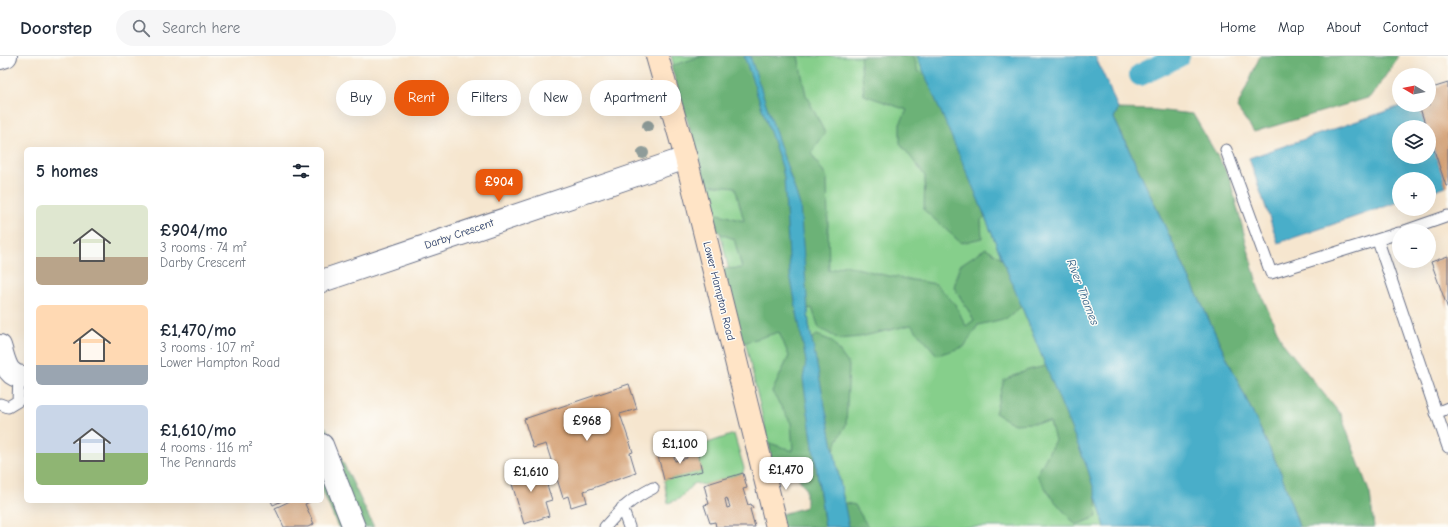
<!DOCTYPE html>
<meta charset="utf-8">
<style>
body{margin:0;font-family:"Comic Neue",sans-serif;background:#f6f6f7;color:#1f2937;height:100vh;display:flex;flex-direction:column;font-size:15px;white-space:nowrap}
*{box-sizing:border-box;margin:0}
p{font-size:13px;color:#747a83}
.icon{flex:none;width:22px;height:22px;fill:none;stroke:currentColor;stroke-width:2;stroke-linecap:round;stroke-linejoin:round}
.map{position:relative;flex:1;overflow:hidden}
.details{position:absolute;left:24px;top:91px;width:300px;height:356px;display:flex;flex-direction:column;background:#fff;border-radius:6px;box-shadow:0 4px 16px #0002}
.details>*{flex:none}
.banner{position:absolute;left:336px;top:24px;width:380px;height:36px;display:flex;gap:8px}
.needle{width:26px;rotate:280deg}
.buttons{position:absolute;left:1392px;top:12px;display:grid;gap:8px}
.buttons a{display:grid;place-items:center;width:44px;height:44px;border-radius:50%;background:#fff;box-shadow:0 4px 16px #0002;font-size:20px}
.price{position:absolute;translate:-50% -34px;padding:0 9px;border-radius:8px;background:#fff;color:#222;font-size:13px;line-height:26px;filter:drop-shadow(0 1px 2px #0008)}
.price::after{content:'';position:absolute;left:50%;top:24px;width:12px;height:9px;margin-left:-6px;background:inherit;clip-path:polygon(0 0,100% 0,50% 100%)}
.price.active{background:#ea580c;color:#fff}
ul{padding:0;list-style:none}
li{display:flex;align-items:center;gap:12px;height:100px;padding:0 12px}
li span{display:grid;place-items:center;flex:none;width:112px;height:80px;border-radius:6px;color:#555}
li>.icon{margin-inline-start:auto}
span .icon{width:48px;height:48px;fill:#fffc;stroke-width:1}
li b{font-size:17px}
h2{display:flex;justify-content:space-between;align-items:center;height:48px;padding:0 12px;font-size:17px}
.tag{padding:0 14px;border-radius:18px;background:#fff;box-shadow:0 4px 16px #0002;font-size:14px;line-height:36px}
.tag.active{background:#ea580c;color:#fff}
header{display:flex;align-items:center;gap:24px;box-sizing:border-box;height:56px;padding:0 20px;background:#fff;border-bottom:1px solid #e0e1e3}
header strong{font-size:19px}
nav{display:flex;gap:22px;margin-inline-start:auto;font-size:14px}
.search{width:280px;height:36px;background:#f6f6f7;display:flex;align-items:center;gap:10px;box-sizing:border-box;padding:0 14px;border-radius:22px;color:#747a83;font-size:15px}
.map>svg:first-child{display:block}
.green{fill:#86cf8b;stroke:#507f74}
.forest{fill:#6cb277;stroke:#44706a}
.water{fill:#4aaec9;stroke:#326e94}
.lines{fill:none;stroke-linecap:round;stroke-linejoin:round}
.canal{stroke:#4aaec9;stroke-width:22}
.building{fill:#d39e71;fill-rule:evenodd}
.lane-casing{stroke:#686f86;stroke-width:13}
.street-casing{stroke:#686f86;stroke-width:24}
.secondary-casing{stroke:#686f86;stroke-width:24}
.lane{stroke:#fff;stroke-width:11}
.street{stroke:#fff;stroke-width:22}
.secondary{stroke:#ffe4c6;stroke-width:22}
.tree{fill:#8f9c99}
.labels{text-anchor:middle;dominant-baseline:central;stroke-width:3;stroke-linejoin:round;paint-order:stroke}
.street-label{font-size:11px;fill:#1b2f5e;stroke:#fdfcf7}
.water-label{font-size:12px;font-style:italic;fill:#2b5b83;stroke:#fdfcf7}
</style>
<header>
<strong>Doorstep</strong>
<div class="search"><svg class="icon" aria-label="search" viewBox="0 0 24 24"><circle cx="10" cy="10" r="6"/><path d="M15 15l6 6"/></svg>Search here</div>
<nav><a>Home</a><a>Map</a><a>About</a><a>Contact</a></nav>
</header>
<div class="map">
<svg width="1448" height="471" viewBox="0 0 1448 471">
<rect width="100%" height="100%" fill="#fdfcf7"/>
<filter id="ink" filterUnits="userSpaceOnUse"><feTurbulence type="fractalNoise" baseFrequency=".025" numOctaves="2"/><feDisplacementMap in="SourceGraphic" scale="8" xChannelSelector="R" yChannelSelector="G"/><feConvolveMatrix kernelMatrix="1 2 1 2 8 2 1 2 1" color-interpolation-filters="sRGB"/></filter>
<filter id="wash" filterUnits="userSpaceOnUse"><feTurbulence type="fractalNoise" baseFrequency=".012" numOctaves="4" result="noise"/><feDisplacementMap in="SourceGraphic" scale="16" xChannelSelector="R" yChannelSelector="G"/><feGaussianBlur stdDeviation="0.9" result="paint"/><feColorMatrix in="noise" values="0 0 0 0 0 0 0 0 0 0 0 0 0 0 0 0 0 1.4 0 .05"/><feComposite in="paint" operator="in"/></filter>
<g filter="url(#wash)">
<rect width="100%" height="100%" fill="#f6e6cf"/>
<g class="green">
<polygon points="671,0 726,0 788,239 804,411 776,420 724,193 699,93"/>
<polygon points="750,0 917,0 975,136 1088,414 1105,471 849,471 809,269 800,149"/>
<polygon points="734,378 744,412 743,417 704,429 694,427 679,443 668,447 664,424 702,415 696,391"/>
</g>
<g class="forest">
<polygon points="702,0 798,0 806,39 825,77 811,97 827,122 829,215 845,209 884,219 936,228 955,248 966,270 974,264 954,231 960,209 986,192 1013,209 1026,246 1008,262 978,269 964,291 937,299 911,269 860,281 839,283 819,272 812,252 796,255 810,284 817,279 832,285 849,309 846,369 837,385 832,400 842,446 855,449 868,471 834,471 813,390 825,471 781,471 779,459 806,451 806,433 797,420 771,416 770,387 793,395 791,367 772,336 789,300 779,276 737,289 719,213 742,212 734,183 723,179 710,170 711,156 744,165 735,131 706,128 671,10"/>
<polygon points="860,0 914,0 918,15 939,25 1003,142 981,164 982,182 961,187 924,154 925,120 900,87 900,68 907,54 864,39"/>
<polygon points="1260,0 1399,0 1371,41 1254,76 1237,52"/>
<polygon points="1118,53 1155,54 1193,58 1229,120 1258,231 1282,286 1341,359 1370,438 1374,471 1299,471 1281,417 1114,62"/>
<polygon points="1055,308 1095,426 1097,461 1076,469 1051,441 1037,419 1055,384 1050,366 1014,368 995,357 1004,324 1028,314"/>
<polygon points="326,371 374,471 338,471 322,434 322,373"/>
</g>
<g class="water">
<polygon points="744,0 750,0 800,149 809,269 849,471 825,471 803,323 806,306 790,218 784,122 782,111"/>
<polygon points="917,0 1095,0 1110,33 1118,53 1114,62 1281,417 1299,471 1105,471 1088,414 975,136"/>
<polygon points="1404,49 1419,49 1426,71 1399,71 1399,101 1429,101 1429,79 1446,130 1429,136 1429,123 1399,123 1399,146 1278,187 1249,102"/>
</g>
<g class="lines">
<polyline class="canal" points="1140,19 1179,0"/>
</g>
<g id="blocks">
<g class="building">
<polygon points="1448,27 1448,130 1446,130 1429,79 1429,71 1426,71 1419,49 1429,49 1429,33"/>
<polygon points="1448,200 1448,253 1431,206"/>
<polygon points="629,328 637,353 620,358 633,396 630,397 636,417 584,435 587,446 571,451 568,440 563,442 546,388 533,392 524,363"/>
<polygon points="696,391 702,415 664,424 658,400 673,396 675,405 687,402 685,394"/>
<polygon points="540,408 552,444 545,446 549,460 524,468 509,418"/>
<path d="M743,417l4,15 -4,1 5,16 3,-1 2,4 -3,1 5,18h-39l-1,-5 -5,1 -6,-18 5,-1 -5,-19zM727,442l3,9 -3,1 -2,-9z"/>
<polygon points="271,445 282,445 273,449"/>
<polygon points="290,445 312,445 305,448 314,468 308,471 284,471 275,452"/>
</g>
</g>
</g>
<g filter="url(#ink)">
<use href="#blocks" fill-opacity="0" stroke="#686f86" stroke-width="1"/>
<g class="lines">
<g class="lane-casing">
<g id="lane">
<polyline points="1226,94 1271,217 1399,177"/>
<polyline points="1405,175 1448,160"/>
<polyline points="1378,185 1448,391"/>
<polyline points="0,348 8,351 18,345 19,321"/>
<polyline points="1436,357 1448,352"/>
<polyline points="622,452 629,471"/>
<path d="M605,471c16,-18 26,-28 48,-39"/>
</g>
</g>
<g class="street-casing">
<g id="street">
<polyline points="0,2 6,0"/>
<polyline points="322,225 686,102"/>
<path d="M0,290c5,15 6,32 26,31"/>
<polyline points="322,389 354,471"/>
</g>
</g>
<g class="secondary-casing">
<polyline id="secondary" points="657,0 686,102 777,471"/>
</g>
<use href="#lane" class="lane"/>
<use href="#street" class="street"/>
<use href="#secondary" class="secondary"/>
</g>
<g class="tree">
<circle cx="648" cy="70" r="6"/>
<circle cx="643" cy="97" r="6"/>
</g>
</g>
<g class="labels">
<g class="street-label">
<text transform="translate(459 178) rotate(-19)">Darby Crescent</text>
<text transform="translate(719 235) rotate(76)">Lower Hampton Road</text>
</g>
<g class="water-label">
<text transform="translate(1083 236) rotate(69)">River Thames</text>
</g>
</g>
</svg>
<div class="buttons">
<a><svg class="needle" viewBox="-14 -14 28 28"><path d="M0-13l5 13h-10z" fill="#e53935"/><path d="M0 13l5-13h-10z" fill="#747a83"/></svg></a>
<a><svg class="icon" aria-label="layers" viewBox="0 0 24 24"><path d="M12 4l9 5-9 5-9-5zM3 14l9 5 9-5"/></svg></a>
<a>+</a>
<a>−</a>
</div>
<b class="price active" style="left:499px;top:147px">£904</b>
<b class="price" style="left:587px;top:386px">£968</b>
<b class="price" style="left:680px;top:409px">£1,100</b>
<b class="price" style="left:786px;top:435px">£1,470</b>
<b class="price" style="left:531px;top:437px">£1,610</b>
<div class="banner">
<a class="tag">Buy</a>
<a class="tag active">Rent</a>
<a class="tag">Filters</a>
<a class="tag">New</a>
<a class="tag">Apartment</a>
</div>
<section class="details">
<h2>5 homes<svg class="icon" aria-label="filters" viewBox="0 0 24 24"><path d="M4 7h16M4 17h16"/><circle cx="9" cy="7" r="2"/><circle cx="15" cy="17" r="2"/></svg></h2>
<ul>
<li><span style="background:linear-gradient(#dfe7d0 65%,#b9a48a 0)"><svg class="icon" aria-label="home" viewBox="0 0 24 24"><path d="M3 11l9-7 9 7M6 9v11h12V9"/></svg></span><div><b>£904/mo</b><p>3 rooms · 74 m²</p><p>Darby Crescent</p></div></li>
<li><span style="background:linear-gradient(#ffd9b3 75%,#9aa5b1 0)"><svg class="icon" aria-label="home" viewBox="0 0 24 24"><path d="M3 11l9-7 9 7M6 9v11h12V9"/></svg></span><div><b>£1,470/mo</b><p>3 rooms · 107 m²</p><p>Lower Hampton Road</p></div></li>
<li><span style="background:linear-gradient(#c9d6e8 60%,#8fb573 0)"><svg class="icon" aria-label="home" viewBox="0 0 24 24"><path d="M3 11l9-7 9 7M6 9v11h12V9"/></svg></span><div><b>£1,610/mo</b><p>4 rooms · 116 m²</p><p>The Pennards</p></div></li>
</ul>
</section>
</div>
